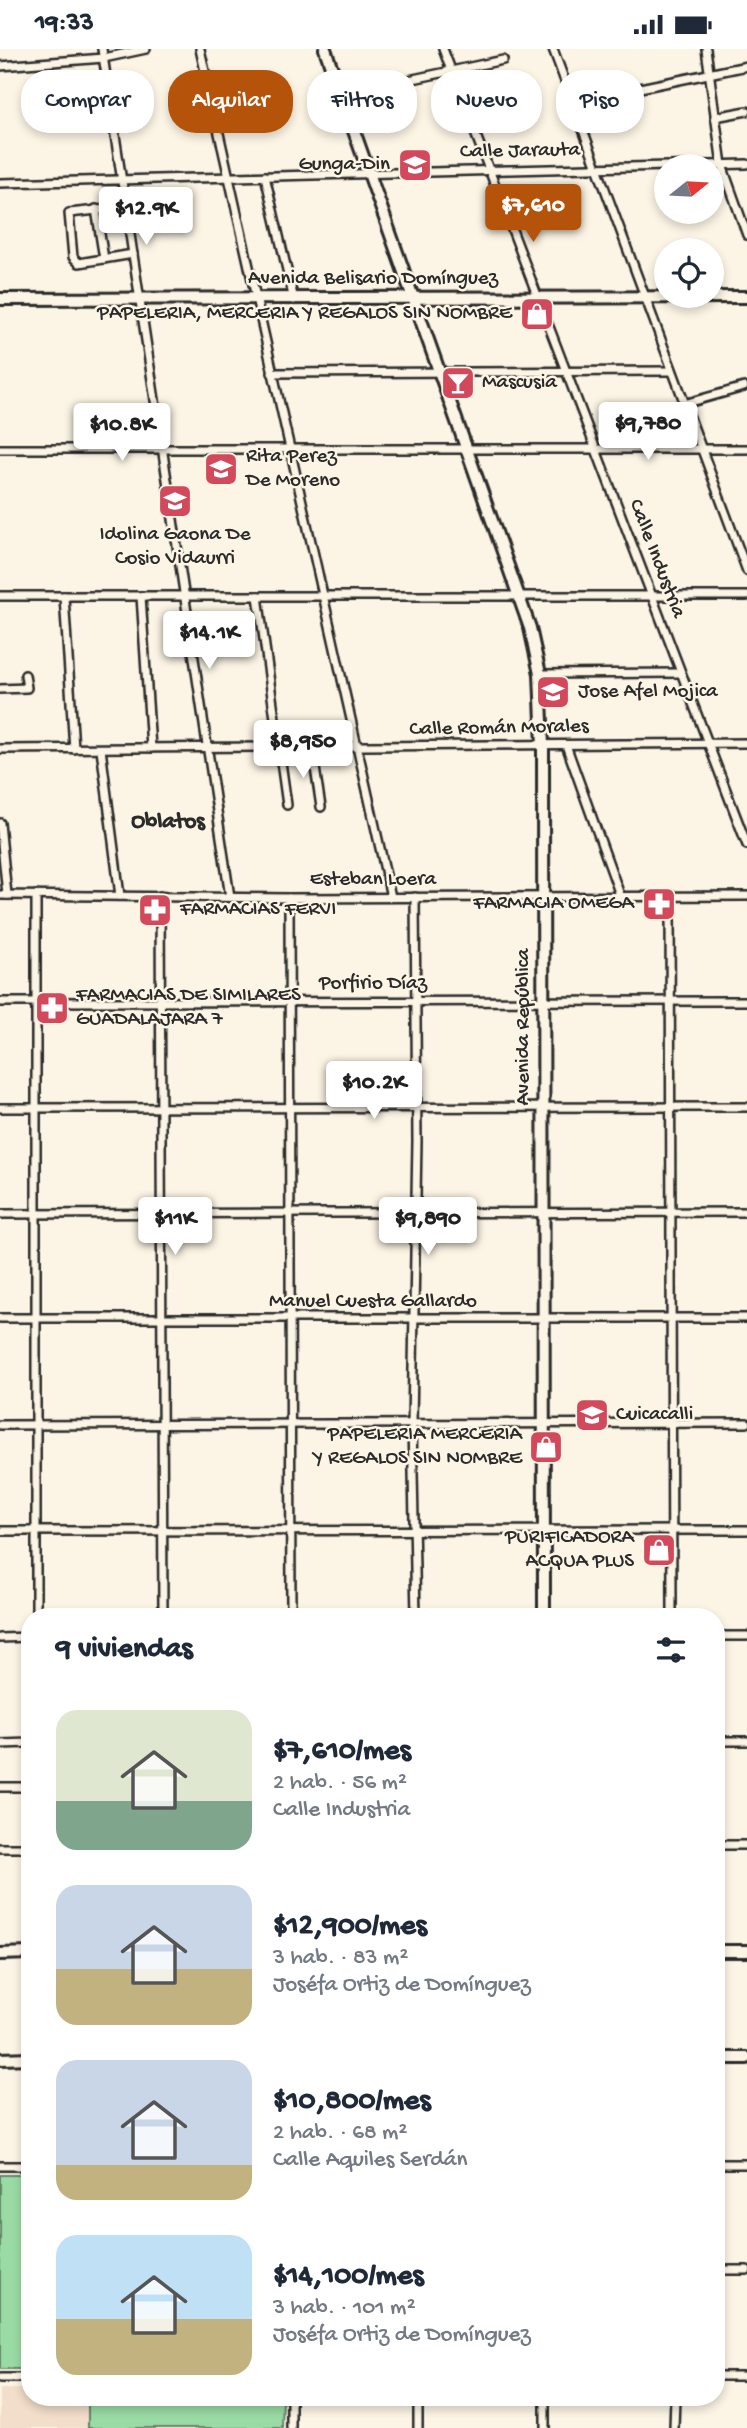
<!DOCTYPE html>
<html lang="es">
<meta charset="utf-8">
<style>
body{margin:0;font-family:"Gochi Hand",sans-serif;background:#f6f6f7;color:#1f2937;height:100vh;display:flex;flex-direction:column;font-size:26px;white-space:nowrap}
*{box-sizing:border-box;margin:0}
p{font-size:23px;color:#747a83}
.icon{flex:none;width:38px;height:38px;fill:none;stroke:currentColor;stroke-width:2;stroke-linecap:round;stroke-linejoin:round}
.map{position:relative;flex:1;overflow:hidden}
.side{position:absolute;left:21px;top:1559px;width:704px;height:798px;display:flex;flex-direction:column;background:#fff;border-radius:28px;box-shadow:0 4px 10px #0003}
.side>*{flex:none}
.top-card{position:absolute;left:21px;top:21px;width:705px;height:63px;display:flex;gap:14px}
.needle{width:46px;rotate:72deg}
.tools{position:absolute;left:654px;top:105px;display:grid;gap:14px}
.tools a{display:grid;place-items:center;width:70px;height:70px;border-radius:50%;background:#fff;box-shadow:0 4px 10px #0003;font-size:35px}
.price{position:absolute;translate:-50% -60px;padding:0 16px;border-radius:7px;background:#fff;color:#222;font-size:23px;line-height:46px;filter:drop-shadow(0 2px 4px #0008)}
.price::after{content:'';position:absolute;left:50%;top:42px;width:21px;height:16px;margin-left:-10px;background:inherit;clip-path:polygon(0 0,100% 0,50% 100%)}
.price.selected{background:#b45309;color:#fff}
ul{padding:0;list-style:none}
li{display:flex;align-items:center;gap:21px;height:175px;padding:0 35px}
li span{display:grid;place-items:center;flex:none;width:196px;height:140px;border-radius:21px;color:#555}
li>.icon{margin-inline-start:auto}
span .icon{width:84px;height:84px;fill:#fffc;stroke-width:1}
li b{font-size:30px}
h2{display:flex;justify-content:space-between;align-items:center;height:84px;padding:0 35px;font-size:30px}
.pill{padding:0 24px;border-radius:28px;background:#fff;box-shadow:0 4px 10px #0003;font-size:24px;line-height:63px}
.pill.selected{background:#b45309;color:#fff}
.status{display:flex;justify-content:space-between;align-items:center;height:49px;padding:0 35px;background:#fff;direction:ltr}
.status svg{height:19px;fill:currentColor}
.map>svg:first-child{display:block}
.built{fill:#f2deca}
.pitch{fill:#9adba5;stroke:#628368;stroke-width:2}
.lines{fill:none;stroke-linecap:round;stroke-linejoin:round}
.street-casing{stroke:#2b2b2b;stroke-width:12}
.secondary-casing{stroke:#2b2b2b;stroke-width:16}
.street{stroke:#fcf5e5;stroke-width:7}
.secondary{stroke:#fcf5e5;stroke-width:10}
.labels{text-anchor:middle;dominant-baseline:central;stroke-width:5;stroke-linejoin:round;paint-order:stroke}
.street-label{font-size:21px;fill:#2b2b2b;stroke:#fcf5e5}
.poi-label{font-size:21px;fill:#2b2b2b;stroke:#fcf5e5;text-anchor:start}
.neighbourhood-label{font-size:23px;font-weight:bold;fill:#2b2b2b;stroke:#fcf5e5}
</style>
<div class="status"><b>19:33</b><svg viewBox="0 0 49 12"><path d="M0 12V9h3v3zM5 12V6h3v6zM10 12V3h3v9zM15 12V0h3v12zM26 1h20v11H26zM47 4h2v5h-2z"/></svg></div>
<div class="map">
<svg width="747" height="2379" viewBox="0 0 747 2379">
<rect width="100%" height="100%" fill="#fcf5e5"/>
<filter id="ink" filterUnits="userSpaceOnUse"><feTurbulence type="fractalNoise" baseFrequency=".0143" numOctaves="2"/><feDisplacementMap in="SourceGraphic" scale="14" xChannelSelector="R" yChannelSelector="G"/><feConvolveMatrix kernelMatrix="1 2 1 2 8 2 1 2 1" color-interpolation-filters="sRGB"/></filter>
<g filter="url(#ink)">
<polygon class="built" points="0,2340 30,2340 30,2348 88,2349 88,2379 0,2379"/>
<g class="pitch">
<rect x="0" y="2126" width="30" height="194"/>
<polygon points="88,2349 283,2349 282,2379 88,2379"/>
</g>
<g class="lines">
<g class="street-casing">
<g id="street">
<polyline points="102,0 230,848"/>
<polyline points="200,0 391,848"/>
<polyline points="443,0 747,796"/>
<polyline points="553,0 747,522"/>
<polyline points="706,0 722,116 747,186"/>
<polyline points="0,17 104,9 146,0"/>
<polyline points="342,45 503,11"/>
<polyline points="572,53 747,17"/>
<polyline points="715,68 747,62"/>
<polyline points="265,127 294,251"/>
<polyline points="0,134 747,115"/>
<polyline points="126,158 69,164 73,208 79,214 133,205"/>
<polyline points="96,160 104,210"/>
<polyline points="272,324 672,322"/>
<polyline points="684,355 744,338"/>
<polyline points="0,400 747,400"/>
<polyline points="0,547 747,547"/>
<polyline points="64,547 74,700"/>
<polyline points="141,547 151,699"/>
<polyline points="258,547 287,756"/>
<polyline points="540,625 681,624"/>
<polyline points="0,640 27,639 25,626"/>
<polyline points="566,696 620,846"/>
<polyline points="312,699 321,758"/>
<polyline points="0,700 747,694"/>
<polyline points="101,700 120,847"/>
<polyline points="0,774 7,846"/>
<polyline points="0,846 289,849 747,847"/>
<polyline points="36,846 36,1568"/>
<polyline points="670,846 672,1568"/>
<polyline points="160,847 163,1568"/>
<polyline points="415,848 417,1092 412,1375 416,1568"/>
<polyline points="289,849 291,1568"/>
<polyline points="0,953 747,952"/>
<polyline points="0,1059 747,1058"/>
<polyline points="0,1165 747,1163"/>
<polyline points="0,1269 747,1269"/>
<polyline points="0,1376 747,1374"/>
<polyline points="0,1482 747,1481"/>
<polyline points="716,1587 747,1587"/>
<polyline points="0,1589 30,1588"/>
<polyline points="716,1692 747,1692"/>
<polyline points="0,1695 30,1694"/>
<polyline points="0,1738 30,1738"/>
<polyline points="716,1796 747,1796"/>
<polyline points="0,1799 30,1799"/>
<polyline points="716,2115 747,2115"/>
<polyline points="0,2117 30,2117"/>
<polyline points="716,2221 747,2221"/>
<polyline points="716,2327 747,2327"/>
<polyline points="0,2329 30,2329"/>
<polyline points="291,2348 291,2379"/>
<polyline points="418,2379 418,2348"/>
<polyline points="545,2379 545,2348"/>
<polyline points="674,2379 675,2348"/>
</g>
</g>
<g class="secondary-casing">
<g id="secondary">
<polyline points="325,0 530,579 540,625 543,697 544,1568"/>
<polyline points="0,250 747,248"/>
<polyline points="716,1902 747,1902"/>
<polyline points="0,1905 30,1904"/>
<polyline points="716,2009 747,2009"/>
<polyline points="0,2010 30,2009"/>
</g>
</g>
<use href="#street" class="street"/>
<use href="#secondary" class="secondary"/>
</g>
</g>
<defs>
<g id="school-square" transform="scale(1.75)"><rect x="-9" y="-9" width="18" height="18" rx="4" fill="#d1495b" stroke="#fcf5e5"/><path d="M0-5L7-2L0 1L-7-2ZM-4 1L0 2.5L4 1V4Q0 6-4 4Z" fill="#fff"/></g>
<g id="shop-square" transform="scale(1.75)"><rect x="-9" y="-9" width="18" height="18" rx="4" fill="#d1495b" stroke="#fcf5e5"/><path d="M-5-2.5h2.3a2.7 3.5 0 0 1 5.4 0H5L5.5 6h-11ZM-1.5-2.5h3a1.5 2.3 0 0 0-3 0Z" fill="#fff"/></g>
<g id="bar-square" transform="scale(1.75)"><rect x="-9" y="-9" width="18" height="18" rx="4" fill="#d1495b" stroke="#fcf5e5"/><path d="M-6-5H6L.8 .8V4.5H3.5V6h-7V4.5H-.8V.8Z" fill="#fff"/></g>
<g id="pharmacy-square" transform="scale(1.75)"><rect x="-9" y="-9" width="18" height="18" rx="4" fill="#d1495b" stroke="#fcf5e5"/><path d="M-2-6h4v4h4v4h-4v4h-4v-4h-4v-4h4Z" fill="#fff"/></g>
</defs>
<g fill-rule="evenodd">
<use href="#school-square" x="415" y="116"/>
<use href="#shop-square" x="537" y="265"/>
<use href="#bar-square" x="458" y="334"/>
<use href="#school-square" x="221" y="420"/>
<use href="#school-square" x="175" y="452"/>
<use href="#school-square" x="553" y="643"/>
<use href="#pharmacy-square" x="659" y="855"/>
<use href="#pharmacy-square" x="155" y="861"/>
<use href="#pharmacy-square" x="52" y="959"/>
<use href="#school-square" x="592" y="1366"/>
<use href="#shop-square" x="546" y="1398"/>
<use href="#shop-square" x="659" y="1501"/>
</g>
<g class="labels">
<g class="street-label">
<text transform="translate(520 103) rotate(-1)">Calle Jarauta</text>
<text x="373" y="230">Avenida Belisario Domínguez</text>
<text transform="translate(656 510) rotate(69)">Calle Industria</text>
<text transform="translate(499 680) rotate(-1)">Calle Román Morales</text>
<text x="373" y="831">Esteban Loera</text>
<text x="373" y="935">Porfirio Díaz</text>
<text transform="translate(524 978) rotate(-90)">Avenida República</text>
<text x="373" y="1253">Manuel Cuesta Gallardo</text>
</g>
<g class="poi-label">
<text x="390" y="116" text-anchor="end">Gunga-Din</text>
<text x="512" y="265" text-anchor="end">PAPELERIA, MERCERIA Y REGALOS SIN NOMBRE</text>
<text x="482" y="334">Mascusia</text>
<text x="246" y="408">Rita Perez<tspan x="246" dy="24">De Moreno</tspan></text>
<text x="175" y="486" text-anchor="middle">Idolina Gaona De<tspan x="175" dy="24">Cosio Vidaurri</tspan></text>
<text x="578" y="643">Jose Afel Mojica</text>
<text x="634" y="855" text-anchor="end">FARMACIA OMEGA</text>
<text x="180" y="861">FARMACIAS FERVI</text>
<text x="76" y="947">FARMACIAS DE SIMILARES<tspan x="76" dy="24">GUADALAJARA 7</tspan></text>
<text x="616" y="1366">Cuicacalli</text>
<text x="522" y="1386" text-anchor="end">PAPELERIA MERCERIA<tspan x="522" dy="24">Y REGALOS SIN NOMBRE</tspan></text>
<text x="634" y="1489" text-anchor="end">PURIFICADORA<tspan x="634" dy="24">ACQUA PLUS</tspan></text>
</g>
<g class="neighbourhood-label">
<text x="168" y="773">Oblatos</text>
</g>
</g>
</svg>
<div class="tools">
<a><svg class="needle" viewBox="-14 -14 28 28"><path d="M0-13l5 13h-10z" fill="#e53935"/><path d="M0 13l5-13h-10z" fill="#747a83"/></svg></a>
<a><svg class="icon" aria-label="locate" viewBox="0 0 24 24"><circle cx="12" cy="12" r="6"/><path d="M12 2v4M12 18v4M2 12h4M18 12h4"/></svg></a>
</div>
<b class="price selected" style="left:533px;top:195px">$7,610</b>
<b class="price" style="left:146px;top:198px">$12.9K</b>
<b class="price" style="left:648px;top:413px">$9,780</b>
<b class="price" style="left:122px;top:414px">$10.8K</b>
<b class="price" style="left:209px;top:622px">$14.1K</b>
<b class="price" style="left:303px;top:731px">$8,950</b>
<b class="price" style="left:374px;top:1072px">$10.2K</b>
<b class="price" style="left:175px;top:1208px">$11K</b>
<b class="price" style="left:428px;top:1208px">$9,890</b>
<div class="top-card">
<a class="pill">Comprar</a>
<a class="pill selected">Alquilar</a>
<a class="pill">Filtros</a>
<a class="pill">Nuevo</a>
<a class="pill">Piso</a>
</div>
<section class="side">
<h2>9 viviendas<svg class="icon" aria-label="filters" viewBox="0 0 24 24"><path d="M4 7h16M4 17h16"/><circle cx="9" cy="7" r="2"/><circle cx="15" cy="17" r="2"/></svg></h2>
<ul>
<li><span style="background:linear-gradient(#dfe7d0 65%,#7fa58c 0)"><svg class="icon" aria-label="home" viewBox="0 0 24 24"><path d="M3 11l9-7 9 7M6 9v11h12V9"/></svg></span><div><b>$7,610/mes</b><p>2 hab. · 56 m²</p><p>Calle Industria</p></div></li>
<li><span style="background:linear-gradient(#c9d6e8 60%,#c2b280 0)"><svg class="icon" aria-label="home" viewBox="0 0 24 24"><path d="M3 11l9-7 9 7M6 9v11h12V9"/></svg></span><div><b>$12,900/mes</b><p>3 hab. · 83 m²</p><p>Joséfa Ortiz de Domínguez</p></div></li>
<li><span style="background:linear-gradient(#c9d6e8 75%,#c2b280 0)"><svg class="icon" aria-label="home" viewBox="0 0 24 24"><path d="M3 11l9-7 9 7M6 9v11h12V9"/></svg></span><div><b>$10,800/mes</b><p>2 hab. · 68 m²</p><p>Calle Aquiles Serdán</p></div></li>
<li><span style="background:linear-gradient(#bfe0f5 60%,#c2b280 0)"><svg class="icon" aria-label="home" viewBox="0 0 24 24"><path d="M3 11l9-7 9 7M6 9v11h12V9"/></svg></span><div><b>$14,100/mes</b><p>3 hab. · 101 m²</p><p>Joséfa Ortiz de Domínguez</p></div></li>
</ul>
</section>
</div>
